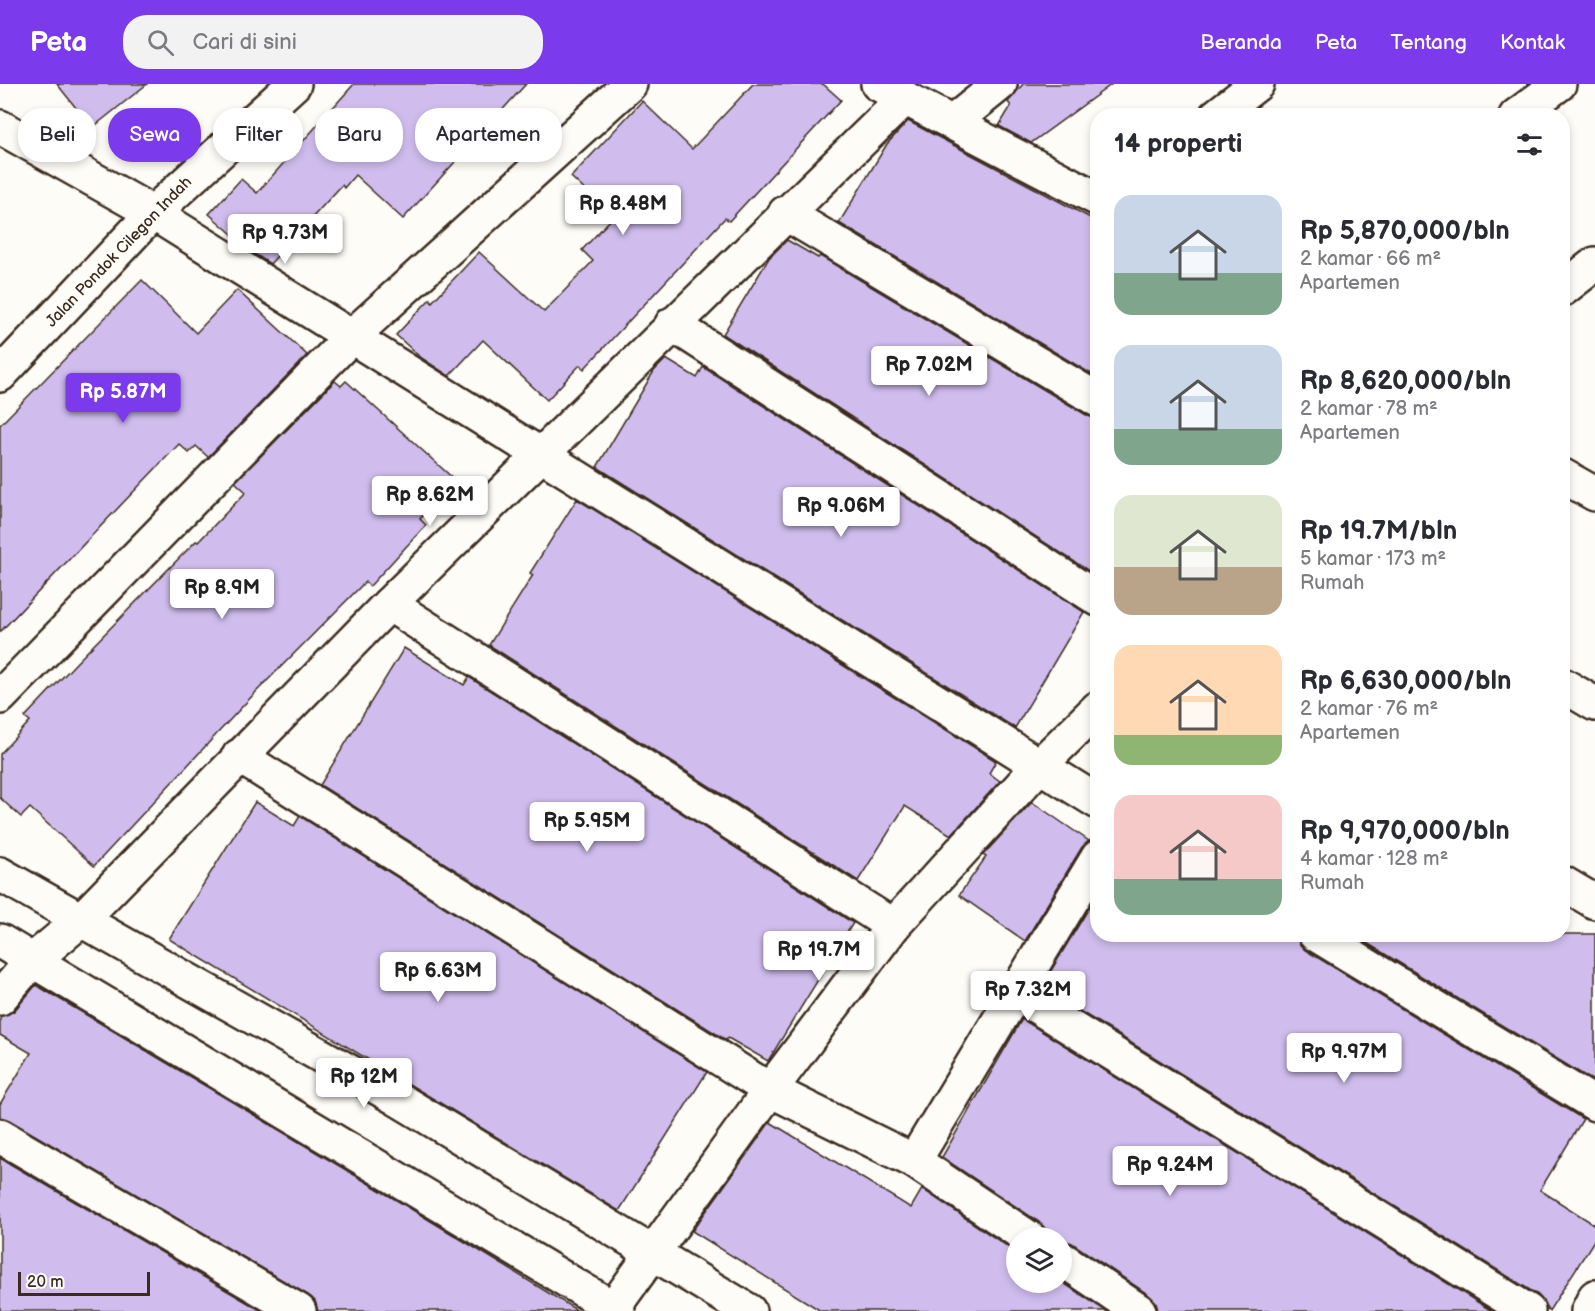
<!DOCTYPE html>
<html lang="id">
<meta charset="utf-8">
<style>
body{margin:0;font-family:"Balsamiq Sans",sans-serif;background:#f2f2f3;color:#2b2b33;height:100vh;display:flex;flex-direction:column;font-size:22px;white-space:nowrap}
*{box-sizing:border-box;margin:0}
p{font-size:20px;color:#7c7c81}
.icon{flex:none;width:33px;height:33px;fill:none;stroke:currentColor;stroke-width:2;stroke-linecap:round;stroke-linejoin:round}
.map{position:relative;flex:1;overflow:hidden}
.drawer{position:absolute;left:1090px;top:24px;width:480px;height:834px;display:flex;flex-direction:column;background:#fff;border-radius:24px;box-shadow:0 3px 9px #0003}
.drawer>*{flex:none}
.banner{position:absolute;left:18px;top:24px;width:570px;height:54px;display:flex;gap:12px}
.buttons{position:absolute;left:1006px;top:1143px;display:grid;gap:12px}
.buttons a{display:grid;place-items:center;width:66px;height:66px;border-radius:50%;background:#fff;box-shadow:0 3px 9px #0003;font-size:30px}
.scale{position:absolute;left:18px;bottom:15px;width:132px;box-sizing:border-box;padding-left:6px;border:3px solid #3b2a1e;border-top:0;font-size:16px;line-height:21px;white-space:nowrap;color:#3b2a1e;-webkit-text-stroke:4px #fdfcf7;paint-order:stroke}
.price{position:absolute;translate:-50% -51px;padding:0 14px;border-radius:6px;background:#fff;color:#222;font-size:20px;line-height:39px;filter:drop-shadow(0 2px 3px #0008)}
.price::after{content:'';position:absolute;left:50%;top:36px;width:18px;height:14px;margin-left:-9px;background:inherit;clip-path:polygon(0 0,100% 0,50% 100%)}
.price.selected{background:#7c3aed;color:#fff}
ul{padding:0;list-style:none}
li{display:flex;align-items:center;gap:18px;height:150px;padding:0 24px}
li span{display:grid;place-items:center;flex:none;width:168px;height:120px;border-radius:18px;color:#555}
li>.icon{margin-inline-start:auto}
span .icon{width:72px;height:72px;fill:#fffc;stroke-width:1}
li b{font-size:26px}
h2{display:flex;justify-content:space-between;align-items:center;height:72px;padding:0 24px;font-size:26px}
.tag{padding:0 21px;border-radius:24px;background:#fff;box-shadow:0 3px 9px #0003;font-size:21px;line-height:54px}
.tag.selected{background:#7c3aed;color:#fff}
header{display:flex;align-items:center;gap:36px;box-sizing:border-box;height:84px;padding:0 30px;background:#7c3aed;color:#fff}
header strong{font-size:28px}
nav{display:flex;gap:33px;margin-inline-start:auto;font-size:21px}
.search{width:420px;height:54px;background:#f2f2f3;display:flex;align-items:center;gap:15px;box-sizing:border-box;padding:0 21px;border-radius:24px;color:#7c7c81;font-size:22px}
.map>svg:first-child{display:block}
.building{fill:#d0bdee;stroke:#3b2a1e;stroke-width:1.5}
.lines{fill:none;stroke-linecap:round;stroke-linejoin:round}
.minor-casing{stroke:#3b2a1e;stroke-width:38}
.minor{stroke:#fdfcf7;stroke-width:33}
.labels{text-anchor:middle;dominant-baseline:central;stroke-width:5;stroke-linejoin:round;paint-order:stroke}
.street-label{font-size:16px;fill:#3b2a1e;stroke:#fdfcf7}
</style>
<header>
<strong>Peta</strong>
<div class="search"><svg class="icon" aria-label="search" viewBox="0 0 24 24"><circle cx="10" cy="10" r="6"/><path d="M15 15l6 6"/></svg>Cari di sini</div>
<nav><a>Beranda</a><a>Peta</a><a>Tentang</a><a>Kontak</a></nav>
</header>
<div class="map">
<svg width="1595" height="1227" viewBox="0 0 1595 1227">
<rect width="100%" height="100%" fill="#fdfcf7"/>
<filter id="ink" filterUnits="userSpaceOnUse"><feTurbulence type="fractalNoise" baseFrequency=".0167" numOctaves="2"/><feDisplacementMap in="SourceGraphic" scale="12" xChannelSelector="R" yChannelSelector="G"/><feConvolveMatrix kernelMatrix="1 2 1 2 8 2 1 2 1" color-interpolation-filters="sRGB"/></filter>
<g filter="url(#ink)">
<g class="building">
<polygon points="57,0 147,0 92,44"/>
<polygon points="354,0 526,0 403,135 355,91 344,104 342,101 270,180 256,171 209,130 241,95 257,109"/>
<polygon points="753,0 823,0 841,16 729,137 725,134 584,285 580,281 547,316 483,256 449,292 420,273 396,251 430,215 432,218 479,168 544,228 593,177 582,166 613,133 571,93 642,17 692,65"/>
<polygon points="1023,0 1112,0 1031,59 999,42 1011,22 1008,18"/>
<polygon points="908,37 1098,138 1098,294 839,139 887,60"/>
<polygon points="787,156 818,174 820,172 1088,332 1098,335 1098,493 723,250 769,174"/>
<polygon points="142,196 196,249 237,206 307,271 208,373 196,362 189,369 179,360 0,548 0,341"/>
<polygon points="666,275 697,294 703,283 1084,528 1015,644 597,383 654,287"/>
<polygon points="335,297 341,302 346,297 456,397 420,435 426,441 370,502 365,498 254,610 94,782 30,724 21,733 0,714 0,670 30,637 25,633 76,579 196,457 198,458 246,408 235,398"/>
<polygon points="577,415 996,677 989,689 1000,697 951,751 905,722 858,797 489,561 533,491 530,489"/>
<polygon points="404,564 464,601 469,593 853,839 768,977 728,954 726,956 320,701"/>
<polygon points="255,718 294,742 300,732 707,988 619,1127 169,855"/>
<polygon points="1032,718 1089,757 1082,763 1025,857 959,811 986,773 983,771"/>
<polygon points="1098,809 1098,850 1296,850 1299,859 1305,866 1583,1035 1540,1106 1595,1141 1595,1155 1549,1227 1538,1211 1041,903"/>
<polygon points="1352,850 1595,850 1595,998"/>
<polygon points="36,901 403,1120 578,1227 318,1227 315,1217 308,1211 9,1036 0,1033 0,1020 31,969 0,951 0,932 14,927"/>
<polygon points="1022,935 1492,1227 1158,1227 1156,1218 1149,1211 1072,1159 1062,1156 1062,1154 1047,1154 1046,1145 1039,1138 942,1073"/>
<polygon points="770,1038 911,1124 922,1105 1017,1169 1017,1198 1062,1198 1106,1227 821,1227 692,1147"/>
<polygon points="0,1074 262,1227 0,1227"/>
</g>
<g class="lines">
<g class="minor-casing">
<g id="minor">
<polyline points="878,0 1098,115"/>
<polyline points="1216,32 1257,0"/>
<polyline points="1516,32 1559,0"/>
<polyline points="953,38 1000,0"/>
<polyline points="0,43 153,129 1098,718"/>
<polyline points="785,129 1098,316"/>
<polyline points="1563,205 1595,180"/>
<polyline points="672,240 1098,515"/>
<polyline points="0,291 153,129 294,0"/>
<polyline points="1563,392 1595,410"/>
<polyline points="389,520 893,842"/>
<polyline points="1563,601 1595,620"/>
<polyline points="0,613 351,253 630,0"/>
<polyline points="239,672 770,1006 914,1077 1029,1154"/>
<polyline points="0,790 396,1014 749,1227"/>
<polyline points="1563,799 1595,818"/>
<polyline points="1315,850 1595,1020"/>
<polyline points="0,857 618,1227"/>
<polyline points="1015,909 1528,1227"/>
<polyline points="0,914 32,877 81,836 389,520 905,14"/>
<polyline points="0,1052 299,1227"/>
<polyline points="914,1077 1098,773"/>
<polyline points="1062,1175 1139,1227"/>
<polyline points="611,1227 770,1006 893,842 1040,681 1098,624"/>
<polyline points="1588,1227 1595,1213"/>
</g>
</g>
<use href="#minor" class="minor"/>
</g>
</g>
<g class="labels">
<g class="street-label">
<text transform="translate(119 168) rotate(-46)">Jalan Pondok Cilegon Indah</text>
</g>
</g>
</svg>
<div class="buttons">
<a><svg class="icon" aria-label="layers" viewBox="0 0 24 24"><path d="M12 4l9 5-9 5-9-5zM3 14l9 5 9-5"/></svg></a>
</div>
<div class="scale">20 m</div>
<b class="price" style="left:623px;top:152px">Rp 8.48M</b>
<b class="price" style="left:285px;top:181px">Rp 9.73M</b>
<b class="price" style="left:929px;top:313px">Rp 7.02M</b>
<b class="price selected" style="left:123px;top:340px">Rp 5.87M</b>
<b class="price" style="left:430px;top:443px">Rp 8.62M</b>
<b class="price" style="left:841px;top:454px">Rp 9.06M</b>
<b class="price" style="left:222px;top:536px">Rp 8.9M</b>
<b class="price" style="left:587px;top:769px">Rp 5.95M</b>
<b class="price" style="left:819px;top:898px">Rp 19.7M</b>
<b class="price" style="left:438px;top:919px">Rp 6.63M</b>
<b class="price" style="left:1028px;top:938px">Rp 7.32M</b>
<b class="price" style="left:1344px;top:1000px">Rp 9.97M</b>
<b class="price" style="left:364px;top:1025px">Rp 12M</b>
<b class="price" style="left:1170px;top:1113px">Rp 9.24M</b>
<div class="banner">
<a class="tag">Beli</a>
<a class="tag selected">Sewa</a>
<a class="tag">Filter</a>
<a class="tag">Baru</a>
<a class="tag">Apartemen</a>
</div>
<section class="drawer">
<h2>14 properti<svg class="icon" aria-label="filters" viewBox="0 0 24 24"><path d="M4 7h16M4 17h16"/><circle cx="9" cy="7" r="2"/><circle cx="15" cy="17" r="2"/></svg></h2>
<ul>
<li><span style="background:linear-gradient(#c9d6e8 65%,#7fa58c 0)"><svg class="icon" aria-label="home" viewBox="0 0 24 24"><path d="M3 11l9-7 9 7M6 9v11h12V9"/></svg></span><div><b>Rp 5,870,000/bln</b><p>2 kamar · 66 m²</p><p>Apartemen</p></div></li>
<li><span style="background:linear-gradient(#c9d6e8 70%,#7fa58c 0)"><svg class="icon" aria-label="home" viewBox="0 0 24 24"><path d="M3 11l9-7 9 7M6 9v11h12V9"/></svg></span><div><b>Rp 8,620,000/bln</b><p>2 kamar · 78 m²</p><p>Apartemen</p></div></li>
<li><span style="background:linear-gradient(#dfe7d0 60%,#b9a48a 0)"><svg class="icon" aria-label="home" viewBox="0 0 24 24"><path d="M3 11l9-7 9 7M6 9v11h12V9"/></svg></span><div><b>Rp 19.7M/bln</b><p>5 kamar · 173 m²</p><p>Rumah</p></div></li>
<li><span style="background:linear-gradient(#ffd9b3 75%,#8fb573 0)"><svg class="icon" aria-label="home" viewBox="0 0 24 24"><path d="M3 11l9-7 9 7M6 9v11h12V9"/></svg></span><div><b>Rp 6,630,000/bln</b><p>2 kamar · 76 m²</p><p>Apartemen</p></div></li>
<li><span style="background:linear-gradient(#f6c9c9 70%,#7fa58c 0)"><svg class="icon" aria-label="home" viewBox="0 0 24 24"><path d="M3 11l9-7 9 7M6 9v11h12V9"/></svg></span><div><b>Rp 9,970,000/bln</b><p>4 kamar · 128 m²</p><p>Rumah</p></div></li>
</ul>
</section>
</div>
